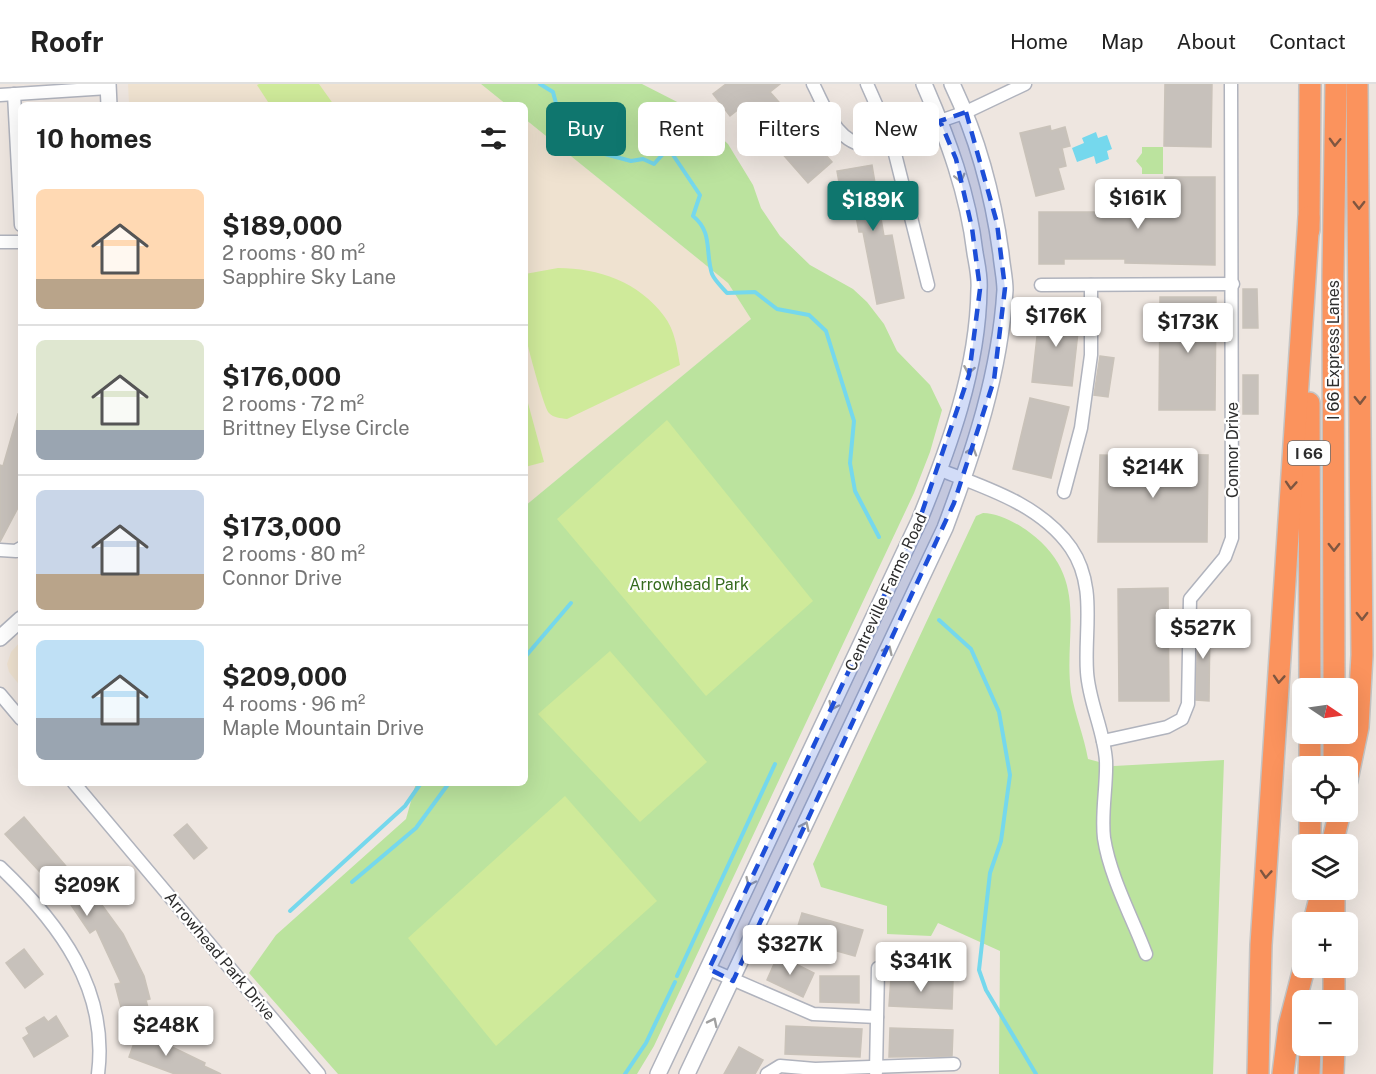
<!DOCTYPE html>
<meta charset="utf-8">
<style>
body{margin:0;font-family:"Public Sans",sans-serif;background:#f2f2f2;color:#222;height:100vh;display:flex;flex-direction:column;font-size:22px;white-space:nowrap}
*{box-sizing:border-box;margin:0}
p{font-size:20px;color:#767676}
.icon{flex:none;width:33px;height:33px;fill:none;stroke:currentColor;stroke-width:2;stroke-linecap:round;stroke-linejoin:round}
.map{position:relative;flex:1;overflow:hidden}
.drawer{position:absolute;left:18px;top:18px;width:510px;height:684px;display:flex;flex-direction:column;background:#fff;border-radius:9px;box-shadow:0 6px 24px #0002}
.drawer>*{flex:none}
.guide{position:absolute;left:546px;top:18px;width:570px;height:54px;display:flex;gap:12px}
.needle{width:39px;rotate:103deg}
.controls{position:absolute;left:1292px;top:594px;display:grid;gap:12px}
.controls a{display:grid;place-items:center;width:66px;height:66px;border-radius:9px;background:#fff;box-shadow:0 6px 24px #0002;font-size:30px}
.price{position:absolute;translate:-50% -51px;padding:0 14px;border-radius:6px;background:#fff;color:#222;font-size:20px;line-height:39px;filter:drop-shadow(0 2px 3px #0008)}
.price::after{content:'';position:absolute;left:50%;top:36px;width:18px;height:14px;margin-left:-9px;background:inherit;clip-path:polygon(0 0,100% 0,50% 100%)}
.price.on{background:#0f766e;color:#fff}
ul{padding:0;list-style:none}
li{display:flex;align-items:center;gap:18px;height:150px;padding:0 18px}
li+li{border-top:2px solid #e0e0e0}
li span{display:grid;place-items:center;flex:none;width:168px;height:120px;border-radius:9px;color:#555}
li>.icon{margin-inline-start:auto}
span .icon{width:72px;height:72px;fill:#fffc;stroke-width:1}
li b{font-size:26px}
h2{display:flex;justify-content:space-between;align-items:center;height:72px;padding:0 18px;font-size:26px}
.pill{padding:0 21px;border-radius:9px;background:#fff;box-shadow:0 6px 24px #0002;font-size:21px;line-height:54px}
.pill.on{background:#0f766e;color:#fff}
header{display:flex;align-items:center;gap:36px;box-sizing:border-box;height:84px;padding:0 30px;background:#fff;border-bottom:2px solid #e0e0e0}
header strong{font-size:28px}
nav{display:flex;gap:33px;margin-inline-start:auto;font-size:21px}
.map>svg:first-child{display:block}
.education{fill:#efe2d0}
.green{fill:#bbe39e}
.pitch{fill:#cfea9a}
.water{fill:#75d8ed}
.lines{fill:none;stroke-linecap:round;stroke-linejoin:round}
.stream{stroke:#75d8ed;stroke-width:4}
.building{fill:#c7c1bb;stroke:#c9c2b9;stroke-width:1.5}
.minor-casing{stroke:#b0b3bd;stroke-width:15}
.tertiary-casing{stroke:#b0b3bd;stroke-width:18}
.motorway-casing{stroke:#c4c4c4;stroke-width:24}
.minor{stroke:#fff;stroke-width:12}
.tertiary{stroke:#fff;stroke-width:15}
.motorway{stroke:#fb935d;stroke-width:21}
.motorway-bridge-casing{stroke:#c4c4c4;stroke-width:24;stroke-linecap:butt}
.motorway-bridge{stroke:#fb935d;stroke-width:21}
.oneway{stroke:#7f5640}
.oneway2{stroke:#a0a0a0}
.marked{fill:#1d4ed8;fill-opacity:0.2;stroke:#1d4ed8;stroke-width:4.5;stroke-dasharray:12 8;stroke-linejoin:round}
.labels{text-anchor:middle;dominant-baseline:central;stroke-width:4.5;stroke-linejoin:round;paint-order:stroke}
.shield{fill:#fff;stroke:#6c6c6c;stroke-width:1.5}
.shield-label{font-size:15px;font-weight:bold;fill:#2d2d2d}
.street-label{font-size:16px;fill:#2d2d2d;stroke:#fff}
.park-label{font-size:16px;fill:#346a1c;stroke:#fff}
</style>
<header>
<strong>Roofr</strong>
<nav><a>Home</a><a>Map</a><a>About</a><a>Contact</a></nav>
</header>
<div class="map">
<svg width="1376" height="990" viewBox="0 0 1376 990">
<rect width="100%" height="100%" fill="#eee6e0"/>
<g class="education">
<polygon points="128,0 481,0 507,21 129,21"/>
<polygon points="525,35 728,199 751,235 525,422"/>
<polygon points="21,557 21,603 9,588 7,580 11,568"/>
</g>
<g class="green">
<polygon points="481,0 642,0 689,24 728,60 753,101 761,124 780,152 810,181 853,205 867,218 884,240 897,267 930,301 942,326 930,368 914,409 654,962 637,990 338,990 249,889 276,851 406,735 416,699 525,699 525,422 751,235 728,199 525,35 525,21 507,21"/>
<polygon points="1142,63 1163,63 1163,90 1142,90 1142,84 1136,77 1142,69"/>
<path d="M983,429c15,0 34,10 46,19 62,46 34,100 42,160 4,23 13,44 17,67l26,7 110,-6 -11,314h-214l1,-123 -62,-28 -7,13 -44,-2v-28l-66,-19 -8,-23 163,-348z"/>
</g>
<g class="pitch">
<polygon points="259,0 319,0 334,21 270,21 257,1"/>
<path d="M558,184c40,0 81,14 106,48 11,14 13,32 16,49l-113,54c-7,-1 -13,-1 -18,-6 -5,-5 -23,-72 -24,-81 -2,-19 0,-39 0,-58z"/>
<polygon points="525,308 544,378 525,383"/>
<polygon points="667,336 813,517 706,612 557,435"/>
<polygon points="610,567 707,678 640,738 538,630"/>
<polygon points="565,712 657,817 496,962 408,854"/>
</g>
<polygon class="water" points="1096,48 1098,54 1107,51 1112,65 1107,67 1109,75 1096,80 1094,72 1077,78 1072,64 1084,59 1082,54"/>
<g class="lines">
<g class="stream">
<path d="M540,0l13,8 5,19 15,7 7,15 12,6 9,14 30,8 12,-2 11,5 9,-10 8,-2 29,43 -7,21c20,16 12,36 19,58 3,7 10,13 15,19l28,-1 22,17 32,6 17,16 28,90 -4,42 5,28 24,46"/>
<polyline points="939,536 971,565 999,628 1010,691 1001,757 990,789 979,886 986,906 1036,990"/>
<polyline points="525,573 571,519"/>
<polyline points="352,798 416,744 449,699"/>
<polyline points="290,827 405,722 421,699"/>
<polyline points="677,892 775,680"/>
<polyline points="625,990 646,959 675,898"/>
</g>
</g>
<g class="building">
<polygon points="726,0 780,0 770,8 832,78 808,99 766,51 770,48 745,20 730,32 713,10"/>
<polygon points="1165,0 1212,0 1211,63 1164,62"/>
<polygon points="1050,42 1051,47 1065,43 1070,62 1062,64 1066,82 1058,84 1064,105 1036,112 1020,49"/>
<polygon points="872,81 884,152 892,151 904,214 877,220 863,148 859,148 856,132 851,133 846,103 840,104 837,87"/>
<polygon points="1165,93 1215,93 1215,181 1125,179 1125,175 1064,175 1064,180 1039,180 1039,128 1165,128"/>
<polygon points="1243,205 1257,205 1258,244 1243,244"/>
<polygon points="1160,213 1216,213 1215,326 1159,326"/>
<polygon points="1040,225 1080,230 1072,302 1032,298"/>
<polygon points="1100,272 1114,274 1108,313 1094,311"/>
<rect x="1243" y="291" width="15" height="39"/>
<polygon points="1030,314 1069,323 1051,394 1013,385"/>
<polygon points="18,330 21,331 21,418 0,458 0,381 3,382"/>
<polygon points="1162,370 1208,371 1207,458 1098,458 1100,371 1161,372"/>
<polygon points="1168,504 1169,617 1119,617 1118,505"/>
<polygon points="1198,533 1210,534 1209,617 1196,616"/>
<polygon points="24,733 88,808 91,806 123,850 144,892 150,915 146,916 149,928 124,935 115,900 121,899 96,845 90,849 63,809 61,811 5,750"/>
<polygon points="187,740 207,764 194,775 174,751"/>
<polygon points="802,829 863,846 855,872 794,855"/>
<polygon points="24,865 43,890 25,904 6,879"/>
<polygon points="778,871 814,889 803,913 767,896"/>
<polygon points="820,892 859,892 859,919 820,918"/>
<polygon points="891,893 953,896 952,925 889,922"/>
<polygon points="56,932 68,952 34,973 23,954 29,950 26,944 44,933 48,938"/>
<polygon points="786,942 862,945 860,973 785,970"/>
<polygon points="890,944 953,946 952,972 889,973"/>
<polygon points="138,948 173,960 172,963 205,979 204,982 221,990 175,990 129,973"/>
<polygon points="739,963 763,976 755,990 724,990"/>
</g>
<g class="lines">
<g class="minor-casing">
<g id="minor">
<path d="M813,0c13,25 23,59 55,62l98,-34 59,-28"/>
<polyline points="867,0 891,54 928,201"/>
<polyline points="14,10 21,141"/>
<polyline points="0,11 108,4"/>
<polyline points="0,158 21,158"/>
<polyline points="1041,201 1233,200"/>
<path d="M940,386c47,18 101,35 131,78 26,38 13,83 16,124 2,31 17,58 19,89 1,25 -5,52 -2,77 6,39 28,79 42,116"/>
<polyline points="1064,408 1081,344 1091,271 1091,201"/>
<polyline points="0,466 16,467 21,464"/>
<polyline points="0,610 21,635"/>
<polyline points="1103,657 1167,643 1182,635 1188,620 1190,515 1225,473 1232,454 1231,0"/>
<polyline points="74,699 319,990"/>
<path d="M0,783c59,56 109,122 98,207"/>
<polyline points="709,885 813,930 877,933"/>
<polyline points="876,988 878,884"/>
<polyline points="767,990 780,982 815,985 954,980"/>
</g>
</g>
<g class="tertiary-casing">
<g id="tertiary">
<polyline points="108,0 109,21"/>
<polyline points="0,554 21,535"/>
<path d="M658,990l261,-553c30,-73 59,-152 60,-232 1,-12 -2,-24 -4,-36 -7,-60 -27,-114 -51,-169"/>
<path d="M687,990l258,-546c29,-77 55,-155 60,-238 0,-11 -3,-24 -4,-36 -8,-59 -23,-116 -49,-170"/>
</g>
</g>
<g class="motorway-casing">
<g id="motorway">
<polyline points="1309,146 1310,0"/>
<polyline points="1309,319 1310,604"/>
<polyline points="1334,604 1333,192 1336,0"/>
<polyline points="1334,650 1334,682"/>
<polyline points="1310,682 1310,650"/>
<polyline points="1347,696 1358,643 1362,571 1357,0"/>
<polyline points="1310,760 1310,728"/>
<polyline points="1314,838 1322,806"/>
<polyline points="1334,838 1334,806"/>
<polyline points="1334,916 1334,884"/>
<polyline points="1258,990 1261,861 1309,133"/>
<polyline points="1283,990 1289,942 1304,884"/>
<polyline points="1309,990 1310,962"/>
<polyline points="1333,990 1334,962"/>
</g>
</g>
<use href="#minor" class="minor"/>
<use href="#tertiary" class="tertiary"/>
<use href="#motorway" class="motorway"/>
<g class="motorway-bridge-casing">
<polyline id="motorway-bridge" points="1332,760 1340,728"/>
</g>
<use href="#motorway-bridge" class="motorway-bridge"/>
</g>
<defs><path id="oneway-chevron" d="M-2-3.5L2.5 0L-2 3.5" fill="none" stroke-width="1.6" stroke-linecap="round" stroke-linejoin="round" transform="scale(1.5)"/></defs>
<g class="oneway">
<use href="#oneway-chevron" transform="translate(1335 58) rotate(92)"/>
<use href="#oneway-chevron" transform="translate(1359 121) rotate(90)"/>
<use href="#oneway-chevron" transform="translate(1360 316) rotate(89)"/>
<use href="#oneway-chevron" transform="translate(1291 401) rotate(94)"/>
<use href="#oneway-chevron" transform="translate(1334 463) rotate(90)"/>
<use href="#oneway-chevron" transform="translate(1362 532) rotate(90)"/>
<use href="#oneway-chevron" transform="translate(1279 595) rotate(94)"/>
<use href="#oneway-chevron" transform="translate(1266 790) rotate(94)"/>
</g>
<g class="oneway2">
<use href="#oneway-chevron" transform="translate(960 94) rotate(76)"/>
<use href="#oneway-chevron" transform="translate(969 286) rotate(100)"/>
<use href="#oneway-chevron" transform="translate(972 367) rotate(-73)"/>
<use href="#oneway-chevron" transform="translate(888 566) rotate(-65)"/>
<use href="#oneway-chevron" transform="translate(833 622) rotate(115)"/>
<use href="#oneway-chevron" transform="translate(805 742) rotate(-65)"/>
<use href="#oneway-chevron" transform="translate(750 798) rotate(115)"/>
<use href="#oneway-chevron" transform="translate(713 938) rotate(-64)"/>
</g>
<path class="marked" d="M966,28l31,111 8,65 -11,92 -40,123 -221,478 -24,-12 210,-448 50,-146 11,-86 -8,-61 -16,-69 -16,-38z"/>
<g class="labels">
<rect class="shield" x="1288" y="357" width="42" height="24" rx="4.5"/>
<g class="shield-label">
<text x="1309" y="369">I 66</text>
</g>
<g class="street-label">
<text transform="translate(1333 266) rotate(-90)">I 66 Express Lanes</text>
<text transform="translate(1232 366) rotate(-90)">Connor Drive</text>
<text transform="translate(886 508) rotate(-65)">Centreville Farms Road</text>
<text transform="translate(220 872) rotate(50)">Arrowhead Park Drive</text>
</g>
<g class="park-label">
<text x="689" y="500">Arrowhead Park</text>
</g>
</g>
</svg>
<div class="controls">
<a><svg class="needle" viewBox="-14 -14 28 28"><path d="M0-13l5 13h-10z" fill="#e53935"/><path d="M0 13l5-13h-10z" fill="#767676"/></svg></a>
<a><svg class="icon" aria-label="locate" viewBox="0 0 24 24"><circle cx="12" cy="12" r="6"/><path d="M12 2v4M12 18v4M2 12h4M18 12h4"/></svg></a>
<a><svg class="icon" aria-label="layers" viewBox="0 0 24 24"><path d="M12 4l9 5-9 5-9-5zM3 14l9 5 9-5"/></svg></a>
<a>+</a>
<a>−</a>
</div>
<b class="price" style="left:1138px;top:146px">$161K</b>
<b class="price on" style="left:873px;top:148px">$189K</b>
<b class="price" style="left:1056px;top:264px">$176K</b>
<b class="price" style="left:1188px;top:270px">$173K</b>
<b class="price" style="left:1153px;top:415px">$214K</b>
<b class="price" style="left:1203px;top:576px">$527K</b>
<b class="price" style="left:87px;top:833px">$209K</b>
<b class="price" style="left:790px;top:892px">$327K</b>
<b class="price" style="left:921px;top:909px">$341K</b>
<b class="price" style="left:166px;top:973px">$248K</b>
<div class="guide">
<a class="pill on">Buy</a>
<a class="pill">Rent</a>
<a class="pill">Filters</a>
<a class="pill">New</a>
</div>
<section class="drawer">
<h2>10 homes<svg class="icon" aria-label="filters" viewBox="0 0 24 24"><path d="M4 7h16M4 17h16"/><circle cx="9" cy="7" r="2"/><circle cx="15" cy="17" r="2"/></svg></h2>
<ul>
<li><span style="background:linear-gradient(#ffd9b3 75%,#b9a48a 0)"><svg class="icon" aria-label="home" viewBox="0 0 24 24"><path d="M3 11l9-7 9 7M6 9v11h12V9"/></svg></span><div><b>$189,000</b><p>2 rooms · 80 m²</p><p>Sapphire Sky Lane</p></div></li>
<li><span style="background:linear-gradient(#dfe7d0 75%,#9aa5b1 0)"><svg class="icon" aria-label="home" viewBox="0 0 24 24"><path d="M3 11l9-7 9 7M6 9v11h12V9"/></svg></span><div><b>$176,000</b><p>2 rooms · 72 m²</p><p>Brittney Elyse Circle</p></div></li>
<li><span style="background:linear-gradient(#c9d6e8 70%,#b9a48a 0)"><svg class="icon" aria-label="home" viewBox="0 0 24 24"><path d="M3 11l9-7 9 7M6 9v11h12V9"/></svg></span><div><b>$173,000</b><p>2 rooms · 80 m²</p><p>Connor Drive</p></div></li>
<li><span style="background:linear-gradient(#bfe0f5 65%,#9aa5b1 0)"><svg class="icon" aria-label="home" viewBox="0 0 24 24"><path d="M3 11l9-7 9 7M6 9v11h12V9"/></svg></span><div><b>$209,000</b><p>4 rooms · 96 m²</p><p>Maple Mountain Drive</p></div></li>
</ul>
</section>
</div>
